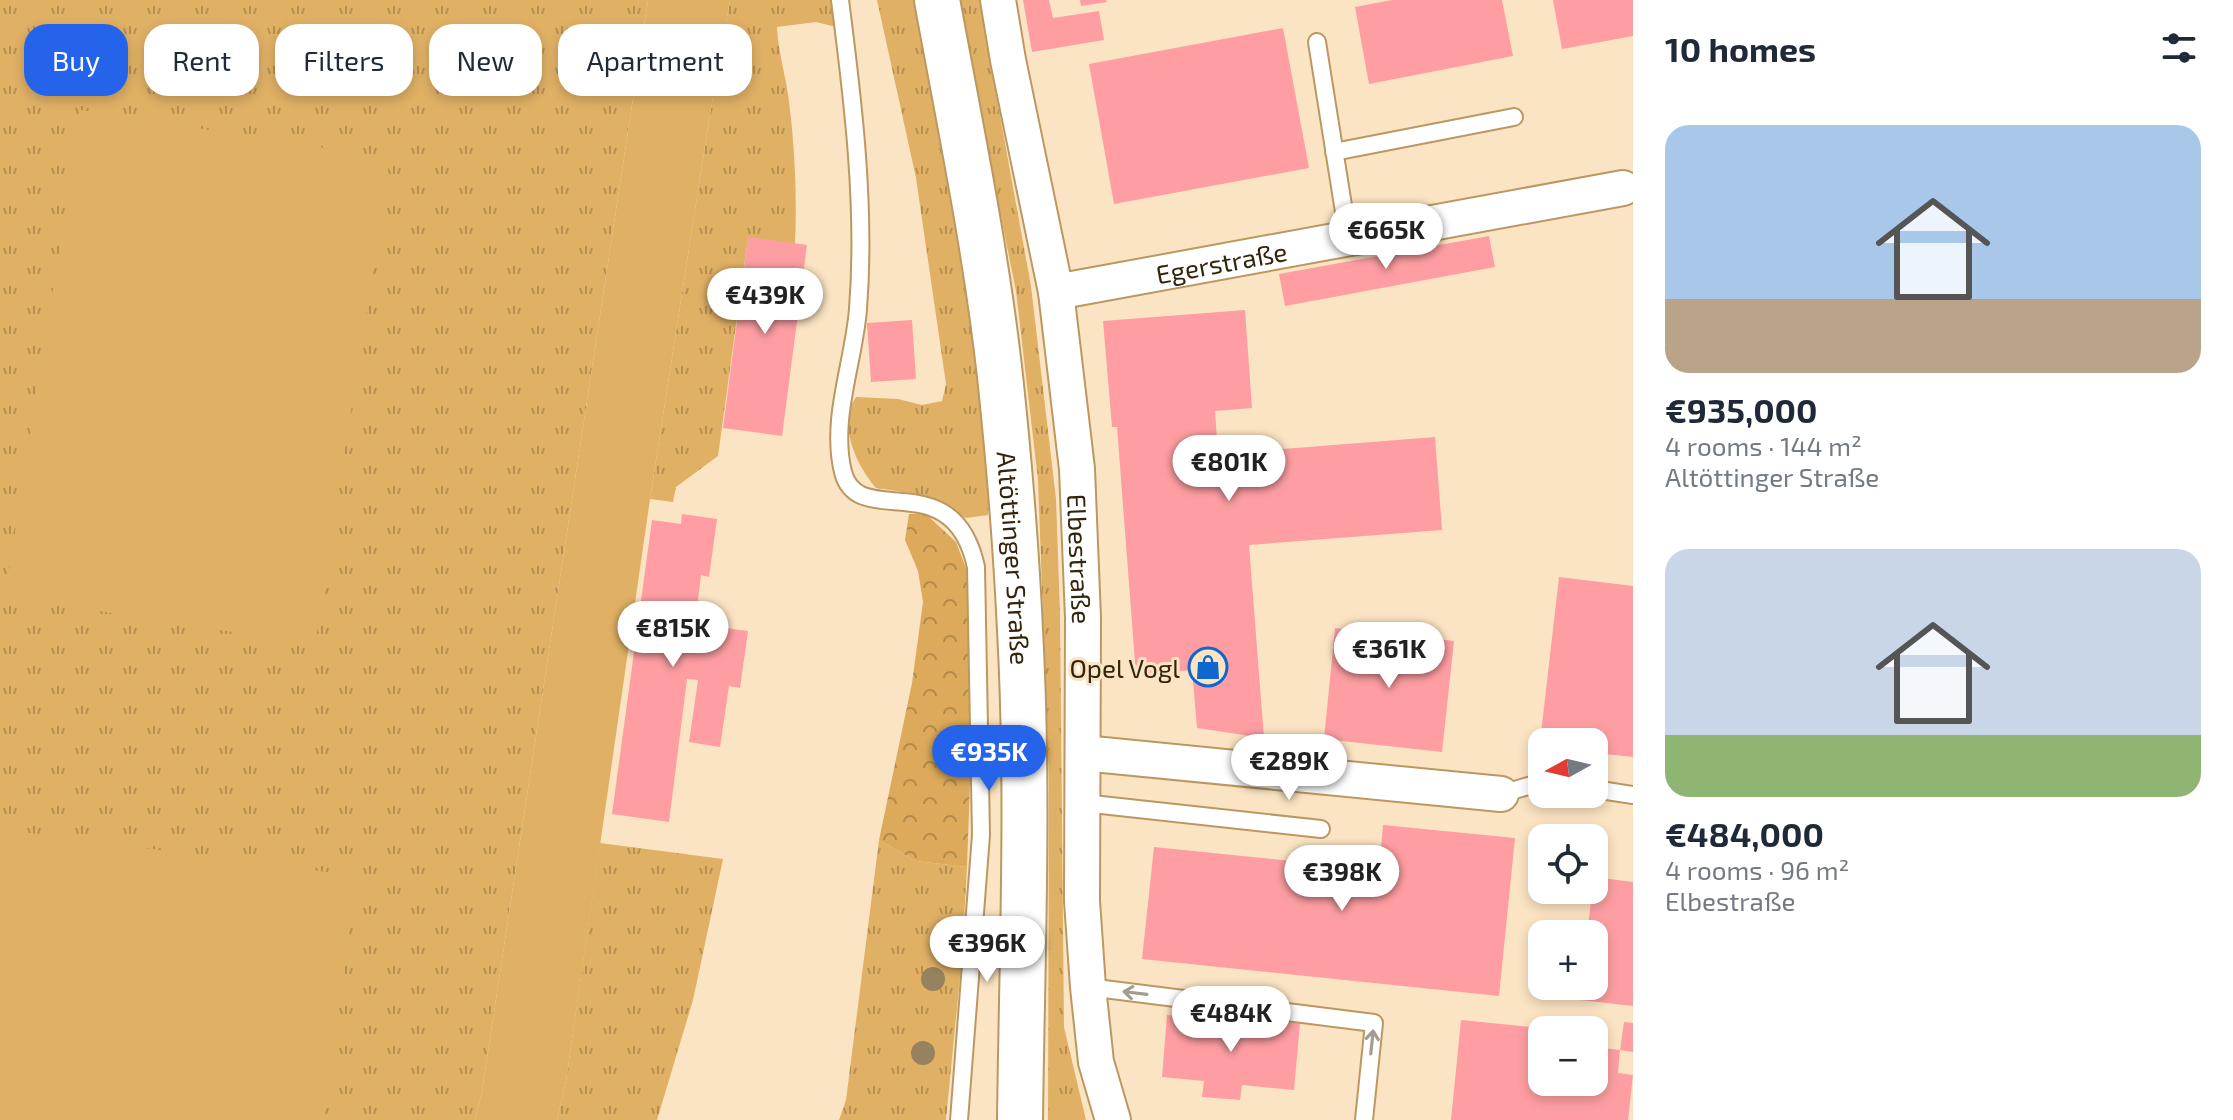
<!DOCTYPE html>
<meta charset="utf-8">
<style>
body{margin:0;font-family:"Exo 2",sans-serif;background:#f6f6f7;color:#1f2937;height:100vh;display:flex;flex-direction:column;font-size:30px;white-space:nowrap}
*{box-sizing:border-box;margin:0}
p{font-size:26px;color:#747a83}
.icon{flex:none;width:44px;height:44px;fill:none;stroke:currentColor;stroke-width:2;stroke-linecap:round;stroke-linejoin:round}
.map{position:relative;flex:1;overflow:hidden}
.panel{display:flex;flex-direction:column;background:#fff;width:600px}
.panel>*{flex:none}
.top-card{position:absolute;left:24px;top:24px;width:760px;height:72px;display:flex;gap:16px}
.needle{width:52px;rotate:262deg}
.tools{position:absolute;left:1528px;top:728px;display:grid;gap:16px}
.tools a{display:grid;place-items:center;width:80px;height:80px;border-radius:16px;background:#fff;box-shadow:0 4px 12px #0003;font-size:40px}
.price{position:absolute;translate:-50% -68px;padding:0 18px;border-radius:28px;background:#fff;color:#222;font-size:26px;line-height:52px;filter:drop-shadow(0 2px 4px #0008)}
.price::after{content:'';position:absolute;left:50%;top:48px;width:24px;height:18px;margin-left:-12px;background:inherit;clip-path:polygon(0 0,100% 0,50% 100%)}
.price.current{background:#2563eb;color:#fff}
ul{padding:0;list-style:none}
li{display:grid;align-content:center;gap:16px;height:424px;padding:0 32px}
li span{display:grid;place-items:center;height:248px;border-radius:24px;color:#555}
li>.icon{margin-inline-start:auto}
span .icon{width:144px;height:144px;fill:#fffc;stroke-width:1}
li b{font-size:34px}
h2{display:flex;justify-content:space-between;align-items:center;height:96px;padding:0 32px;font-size:34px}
.tag{padding:0 28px;border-radius:24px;background:#fff;box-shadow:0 4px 12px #0003;font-size:28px;line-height:72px}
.tag.current{background:#2563eb;color:#fff}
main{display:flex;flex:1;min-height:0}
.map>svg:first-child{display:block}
.grass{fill:url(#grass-tufts)}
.forest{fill:url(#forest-crowns)}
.park{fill:#e0b065}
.building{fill:#fe9ea2}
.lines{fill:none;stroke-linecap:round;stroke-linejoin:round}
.service-casing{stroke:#bb9861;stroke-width:20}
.minor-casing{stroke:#bb9861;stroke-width:38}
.secondary-casing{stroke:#bb9861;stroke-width:48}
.service{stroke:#fff;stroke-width:16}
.minor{stroke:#fff;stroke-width:34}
.secondary{stroke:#fff;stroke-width:44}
.tree{fill:#97825f}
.oneway{stroke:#a39c92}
.labels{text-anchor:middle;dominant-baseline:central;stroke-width:6;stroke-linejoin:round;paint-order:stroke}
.street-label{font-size:26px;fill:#32240d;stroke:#fbe4c3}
.poi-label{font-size:26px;fill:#32240d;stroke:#fbe4c3;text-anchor:end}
</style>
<main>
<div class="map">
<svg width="1633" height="1120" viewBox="0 0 1633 1120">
<defs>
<pattern id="grass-tufts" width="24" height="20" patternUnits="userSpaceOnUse" patternTransform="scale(2)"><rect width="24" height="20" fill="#e0b065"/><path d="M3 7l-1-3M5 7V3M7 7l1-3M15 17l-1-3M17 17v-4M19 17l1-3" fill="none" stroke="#b68f52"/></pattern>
<pattern id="forest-crowns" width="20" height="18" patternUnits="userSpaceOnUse" patternTransform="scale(2)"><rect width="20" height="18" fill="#dcaa5a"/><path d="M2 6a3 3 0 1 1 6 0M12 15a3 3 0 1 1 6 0" fill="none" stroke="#b38a49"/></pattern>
</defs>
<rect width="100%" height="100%" fill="#fbe4c3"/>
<g class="grass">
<polygon points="0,0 648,0 482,1091 475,1120 0,1120"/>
<path d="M730,0h102l4,27 -20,-5 -39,5c1,25 9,49 12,74 6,48 8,94 6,143l-47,-6 -30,218 -42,31 -3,15 -23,-3 59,-379z"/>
<path d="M877,0h36c23,114 44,229 60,344 8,56 20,115 15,171l-22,3 -49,-24 -41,-6c-19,-22 -39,-63 -20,-91l42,2 24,6 20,-4 4,-17 -30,-206z"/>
<polygon points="957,0 979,0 1031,286 1056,499 1060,613 1064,1027 1086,1120 1048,1120 1049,781 1038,480 1016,291"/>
<polygon points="879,840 916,861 967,867 962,957 946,1120 839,1120 846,1100"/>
<polygon points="600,843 723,859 693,1000 657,1120 557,1120 566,1081"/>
</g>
<polygon class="forest" points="909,514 926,514 956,542 969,576 973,701 967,867 916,861 879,840 912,683 923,602 918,571 905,540"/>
<g class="park">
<polygon points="648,0 730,0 709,120 650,499 566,1081 557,1120 475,1120 482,1091"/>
<polygon points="81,110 390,158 315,645 5,596"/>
<polygon points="0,829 356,876 324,1120 0,1120"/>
</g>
<g class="building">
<polygon points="1023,0 1049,0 1053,18 1099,11 1104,40 1032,52"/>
<polygon points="1080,0 1106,0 1107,2 1081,6"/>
<polygon points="1392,0 1502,0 1513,56 1369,84 1355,7"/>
<polygon points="1553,0 1633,0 1633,36 1562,49"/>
<polygon points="1283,28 1309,168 1114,204 1089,64"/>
<polygon points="1489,236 1495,267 1285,306 1279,274"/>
<polygon points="748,237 807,245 782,436 723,428"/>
<polygon points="1245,310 1252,408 1215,411 1218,454 1435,437 1442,530 1249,545 1264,738 1197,728 1192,670 1136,675 1117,427 1112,427 1103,321"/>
<polygon points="912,320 916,379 871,382 867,323"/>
<polygon points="682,514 717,519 709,577 701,575 695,624 748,631 740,688 729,686 720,747 689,742 698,680 687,679 669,822 612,814 652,520 681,524"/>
<polygon points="1559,577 1633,586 1633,757 1594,753 1594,742 1540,742"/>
<polygon points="1335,628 1454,641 1442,752 1324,739"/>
<polygon points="1383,825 1515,838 1499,996 1142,959 1154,847 1379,870"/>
<polygon points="1594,877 1633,882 1633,1006 1580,1000 1581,986 1594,986 1594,934 1587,934"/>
<polygon points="1167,1015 1220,1020 1220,1016 1300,1023 1294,1090 1242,1085 1240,1100 1202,1097 1204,1081 1162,1077"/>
<polygon points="1461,1020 1542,1028 1543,1088 1574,1091 1575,1082 1594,1082 1594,1047 1620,1050 1618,1073 1633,1075 1628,1120 1451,1120"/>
<polygon points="1624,1022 1633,1023 1633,1052 1620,1050"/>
</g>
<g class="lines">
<g class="service-casing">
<g id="service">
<path d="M840,0c13,101 26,207 18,309 -4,53 -28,110 -15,163 15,60 110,-11 133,95l5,268 -22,285"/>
<polyline points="1317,42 1348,237"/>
<polyline points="1334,152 1514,117"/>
<polyline points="1594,789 1633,795"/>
<polyline points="1501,794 1542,782"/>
<polyline points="1083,803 1321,829"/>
<polyline points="1088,987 1374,1023 1364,1120"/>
</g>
</g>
<g class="minor-casing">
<g id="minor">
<path id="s1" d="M998,0l10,60 48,232 21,177 6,149 -1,283 6,86 8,75 17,58"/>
<path id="s2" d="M1056,292l567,-104"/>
<polyline points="1083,753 1501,794"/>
</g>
</g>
<g class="secondary-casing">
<g id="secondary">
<path id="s3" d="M937,0c23,125 49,250 63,376 9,84 16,169 20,254 9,163 2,327 0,490"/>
</g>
</g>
<use href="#service" class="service"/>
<use href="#minor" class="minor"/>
<use href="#secondary" class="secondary"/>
</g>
<g class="tree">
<circle cx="933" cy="979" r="12"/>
<circle cx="923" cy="1053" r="12"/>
</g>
<defs><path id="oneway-shaft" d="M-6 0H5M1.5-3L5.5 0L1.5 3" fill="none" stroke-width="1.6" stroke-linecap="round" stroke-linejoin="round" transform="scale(2)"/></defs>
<g class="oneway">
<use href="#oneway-shaft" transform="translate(1135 993) rotate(-173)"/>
<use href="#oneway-shaft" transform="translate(1372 1042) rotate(-84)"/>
</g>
<defs>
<g id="shop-ring" transform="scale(2)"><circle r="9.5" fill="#fbe4c3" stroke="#0f66cf" stroke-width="1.5"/><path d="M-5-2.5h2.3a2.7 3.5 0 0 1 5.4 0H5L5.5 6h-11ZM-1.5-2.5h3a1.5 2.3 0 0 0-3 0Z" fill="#0f66cf"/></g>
</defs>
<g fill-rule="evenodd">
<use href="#shop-ring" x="1208" y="667"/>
</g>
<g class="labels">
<g class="street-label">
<text stroke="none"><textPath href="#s2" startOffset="168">Egerstraße</textPath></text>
<text stroke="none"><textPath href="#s3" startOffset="564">Altöttinger Straße</textPath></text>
<text stroke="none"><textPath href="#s1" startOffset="566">Elbestraße</textPath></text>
</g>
<g class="poi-label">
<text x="1180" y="667">Opel Vogl</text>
</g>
</g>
</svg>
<div class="tools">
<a><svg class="needle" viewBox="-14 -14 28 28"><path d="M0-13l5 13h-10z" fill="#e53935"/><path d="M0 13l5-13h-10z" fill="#747a83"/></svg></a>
<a><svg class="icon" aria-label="locate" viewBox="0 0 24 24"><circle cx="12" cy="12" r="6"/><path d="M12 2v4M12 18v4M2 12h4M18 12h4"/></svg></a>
<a>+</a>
<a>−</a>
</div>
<b class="price" style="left:1386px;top:271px">€665K</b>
<b class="price" style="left:765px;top:336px">€439K</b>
<b class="price" style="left:1229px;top:503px">€801K</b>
<b class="price" style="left:673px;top:669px">€815K</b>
<b class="price" style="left:1389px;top:690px">€361K</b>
<b class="price current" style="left:989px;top:793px">€935K</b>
<b class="price" style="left:1289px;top:802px">€289K</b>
<b class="price" style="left:1342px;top:913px">€398K</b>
<b class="price" style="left:987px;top:984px">€396K</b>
<b class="price" style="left:1231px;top:1054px">€484K</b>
<div class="top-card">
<a class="tag current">Buy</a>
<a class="tag">Rent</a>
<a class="tag">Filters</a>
<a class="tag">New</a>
<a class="tag">Apartment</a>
</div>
</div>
<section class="panel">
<h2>10 homes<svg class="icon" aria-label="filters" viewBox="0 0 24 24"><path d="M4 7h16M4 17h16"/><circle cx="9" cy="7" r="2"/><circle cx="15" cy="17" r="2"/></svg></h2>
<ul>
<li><span style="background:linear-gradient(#a9c7e8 70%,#b9a48a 0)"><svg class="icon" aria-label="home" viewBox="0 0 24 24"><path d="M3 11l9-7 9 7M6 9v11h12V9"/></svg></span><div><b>€935,000</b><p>4 rooms · 144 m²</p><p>Altöttinger Straße</p></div></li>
<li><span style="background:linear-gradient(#c9d6e8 75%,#8fb573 0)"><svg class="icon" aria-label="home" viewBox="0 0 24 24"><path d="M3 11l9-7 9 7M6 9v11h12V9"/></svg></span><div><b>€484,000</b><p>4 rooms · 96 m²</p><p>Elbestraße</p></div></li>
</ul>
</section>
</main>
